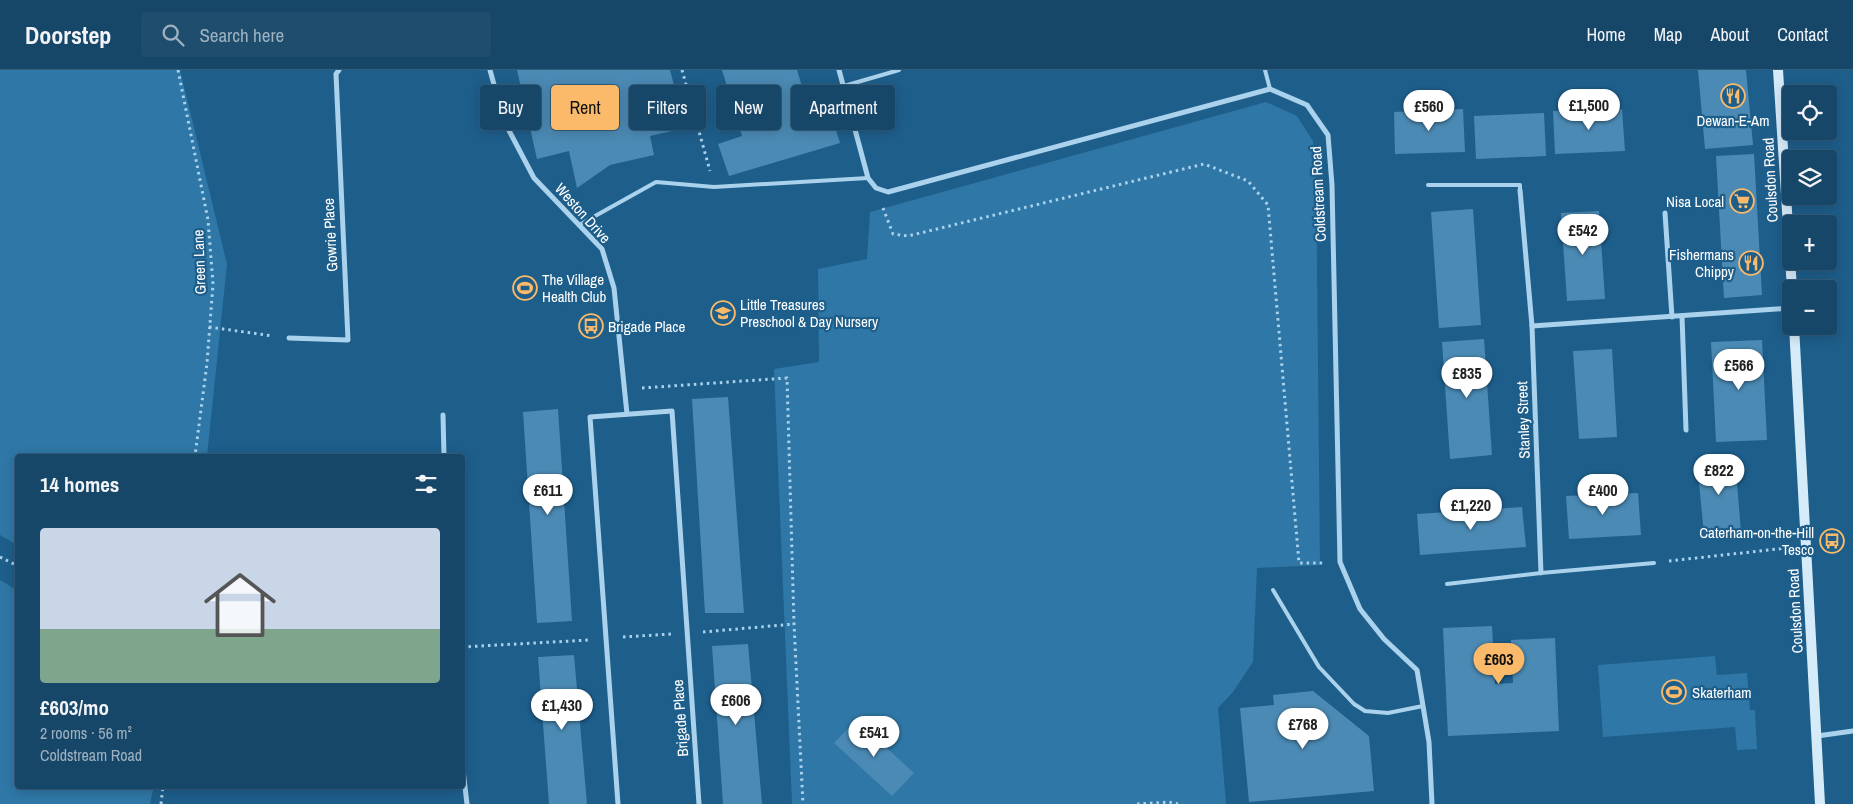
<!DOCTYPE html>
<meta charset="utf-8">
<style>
body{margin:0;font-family:"Archivo Narrow",sans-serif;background:#1f4d6e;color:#f1f3f6;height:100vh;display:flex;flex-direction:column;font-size:19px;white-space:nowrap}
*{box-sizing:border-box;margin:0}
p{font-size:16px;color:#9eb1c0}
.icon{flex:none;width:28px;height:28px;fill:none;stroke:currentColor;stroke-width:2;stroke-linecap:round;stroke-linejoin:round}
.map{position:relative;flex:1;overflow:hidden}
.panel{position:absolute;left:15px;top:384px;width:450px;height:335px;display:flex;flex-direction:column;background:#164668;border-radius:5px;box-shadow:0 2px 12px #0003,0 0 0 1px #355e7c}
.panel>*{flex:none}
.banner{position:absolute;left:480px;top:15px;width:475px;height:45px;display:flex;gap:10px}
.controls{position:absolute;left:1782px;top:15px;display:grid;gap:10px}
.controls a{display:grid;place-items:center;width:55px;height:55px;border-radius:5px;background:#164668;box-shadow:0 2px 12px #0003,0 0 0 1px #355e7c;font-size:25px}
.price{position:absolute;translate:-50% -42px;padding:0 11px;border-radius:18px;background:#fff;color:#222;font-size:16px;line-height:32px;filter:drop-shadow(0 1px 2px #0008)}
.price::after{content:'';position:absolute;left:50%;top:30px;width:15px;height:11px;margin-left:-8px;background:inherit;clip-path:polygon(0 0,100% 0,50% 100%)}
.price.selected{background:#faba6a;color:#111}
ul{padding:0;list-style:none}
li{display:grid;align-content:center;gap:10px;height:265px;padding:0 25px}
li span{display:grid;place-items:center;height:155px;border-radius:5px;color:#555}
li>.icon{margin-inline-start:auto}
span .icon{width:90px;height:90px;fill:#fffc;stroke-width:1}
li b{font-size:21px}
h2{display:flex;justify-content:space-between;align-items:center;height:60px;padding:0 25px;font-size:21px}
.chip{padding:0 18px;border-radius:5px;background:#164668;box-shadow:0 2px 12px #0003,0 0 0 1px #355e7c;font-size:18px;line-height:45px}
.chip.selected{background:#faba6a;color:#111}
header{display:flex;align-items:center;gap:30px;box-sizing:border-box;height:70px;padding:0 25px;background:#164668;border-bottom:1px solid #355e7c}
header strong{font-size:24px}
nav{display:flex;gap:28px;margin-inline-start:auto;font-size:18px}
.search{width:350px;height:45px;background:#1f4d6e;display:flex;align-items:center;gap:12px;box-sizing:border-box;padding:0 18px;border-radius:5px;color:#9eb1c0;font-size:19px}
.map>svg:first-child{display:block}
.green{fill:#2f77a6}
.building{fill:#4b8ab4}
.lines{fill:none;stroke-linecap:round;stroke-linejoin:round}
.path{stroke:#aad2ec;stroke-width:3;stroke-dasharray:2.5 4;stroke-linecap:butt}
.lane{stroke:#aad2ec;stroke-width:4}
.street{stroke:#aad2ec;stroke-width:5}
.secondary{stroke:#d6ebf9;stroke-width:10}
.labels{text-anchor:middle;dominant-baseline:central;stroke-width:4.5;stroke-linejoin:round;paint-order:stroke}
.poi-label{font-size:15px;fill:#fff;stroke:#1e5e8b;text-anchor:start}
.street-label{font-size:15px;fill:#fff;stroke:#1e5e8b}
</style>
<header>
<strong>Doorstep</strong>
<div class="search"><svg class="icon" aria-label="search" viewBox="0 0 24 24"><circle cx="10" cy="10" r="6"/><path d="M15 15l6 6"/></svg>Search here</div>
<nav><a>Home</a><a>Map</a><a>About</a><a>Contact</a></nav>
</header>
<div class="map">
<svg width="1853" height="734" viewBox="0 0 1853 734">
<rect width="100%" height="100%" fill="#1e5e8b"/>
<g class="green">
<polygon points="0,0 180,0 227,194 207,386 18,386 17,475 0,465"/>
<polygon points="1266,32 1297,46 1313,71 1316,95 1320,495 1257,498 1253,592 1233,622 1218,638 1226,734 792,734 774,299 819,292 818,199 867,189 870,142"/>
<polygon points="0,510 17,520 18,716 154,716 150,734 0,734"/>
<polygon points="1715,586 1717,605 1747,603 1750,640 1755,640 1757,679 1737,680 1735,657 1603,667 1598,595"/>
</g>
<g class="building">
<polygon points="517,0 670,0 685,58 650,66 654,85 610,95 577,118 569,81 537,89"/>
<polygon points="722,0 797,0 813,53 832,47 840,73 729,106 718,74 742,66"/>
<polygon points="1698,0 1746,0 1753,75 1705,79"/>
<polygon points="1463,39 1465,82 1395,84 1394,42"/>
<polygon points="1622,39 1625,81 1555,84 1553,41"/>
<polygon points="1544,43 1546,86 1476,89 1474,46"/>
<polygon points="1754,84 1762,225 1724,228 1716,86"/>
<polygon points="1473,139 1481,255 1439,258 1431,142"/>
<polygon points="1599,141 1605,229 1567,231 1561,143"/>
<polygon points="1484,269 1492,385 1450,389 1442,272"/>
<polygon points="1762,270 1767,370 1716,372 1711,272"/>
<polygon points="1612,279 1617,367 1579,369 1573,281"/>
<polygon points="728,327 744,543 705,543 692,329"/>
<polygon points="558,339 572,551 537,553 523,342"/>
<polygon points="1735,388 1741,462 1704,465 1697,391"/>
<polygon points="1638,423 1641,465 1569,469 1566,426"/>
<polygon points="1522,437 1526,477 1420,485 1417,444"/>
<polygon points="1492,556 1495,614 1513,613 1511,570 1555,568 1559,661 1448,666 1443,558"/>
<polygon points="748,574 762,734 723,734 712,576"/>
<polygon points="574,585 587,734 549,734 538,587"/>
<polygon points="1313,621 1369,666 1374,721 1249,732 1240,638 1274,635 1273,625"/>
<polygon points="856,650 914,703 892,726 834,673"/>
</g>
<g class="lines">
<g class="path">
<polyline points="178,0 208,150 213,214 207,293 195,386"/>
<polyline points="682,0 710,101"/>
<polyline points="883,138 893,164 908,166 1204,94 1248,111 1268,135 1299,493 1324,493"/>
<polyline points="209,257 273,266"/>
<polyline points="642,318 787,308 794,554 803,734"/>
<polyline points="0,487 18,496"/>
<polyline points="1669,491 1787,478"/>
<polyline points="703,562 794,554"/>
<polyline points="623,567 671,564"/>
<polyline points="462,577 589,570"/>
<polyline points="161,734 163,716"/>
<polyline points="1137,734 1169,732 1178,734"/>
</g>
<g class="lane">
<polyline points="1265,0 1270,19"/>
<polyline points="844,16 899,0"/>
<polyline points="491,53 504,51"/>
<polyline points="1428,115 1520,115 1520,120"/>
<polyline points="579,155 656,112 714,117 868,108"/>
<polyline points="1447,514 1541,503 1654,493"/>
<polyline points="1273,520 1319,597 1354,634 1365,641 1388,643 1423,636"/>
</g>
<g class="street">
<polyline points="490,0 504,51 534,108 602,179 614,218 627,344"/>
<polyline points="839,0 868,108 876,118 888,122 1270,19 1307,35 1328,65 1332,115 1340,492 1360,539 1384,569 1417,600 1429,672 1432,734"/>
<polyline points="1520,120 1532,256 1541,503"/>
<polyline points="1665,143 1672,247"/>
<polyline points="1682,246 1686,360"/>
<polyline points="1532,256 1791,238"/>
<polyline points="289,268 348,270 336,4 339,0"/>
<polyline points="443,345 444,386"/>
<polyline points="1817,666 1853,661"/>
<polyline points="462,691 467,734"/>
<polyline points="618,734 590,347 672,341 699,734"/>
</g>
<g class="secondary">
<polyline points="1778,0 1792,219"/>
<polyline points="1794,256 1820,734"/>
</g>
</g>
<defs>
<g id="restaurant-ring" transform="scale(1.25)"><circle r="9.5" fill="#1e5e8b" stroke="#faba6a" stroke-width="1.5"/><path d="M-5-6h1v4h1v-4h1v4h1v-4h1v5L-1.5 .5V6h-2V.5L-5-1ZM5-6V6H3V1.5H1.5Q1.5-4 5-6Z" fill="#faba6a"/></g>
<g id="supermarket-ring" transform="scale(1.25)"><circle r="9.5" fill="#1e5e8b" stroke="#faba6a" stroke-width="1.5"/><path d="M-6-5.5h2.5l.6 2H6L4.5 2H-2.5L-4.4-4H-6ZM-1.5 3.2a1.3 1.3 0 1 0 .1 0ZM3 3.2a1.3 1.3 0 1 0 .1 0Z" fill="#faba6a"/></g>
<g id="stadium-ring" transform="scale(1.25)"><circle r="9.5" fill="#1e5e8b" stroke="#faba6a" stroke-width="1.5"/><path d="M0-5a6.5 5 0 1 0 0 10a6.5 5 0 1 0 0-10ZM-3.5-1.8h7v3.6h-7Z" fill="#faba6a"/></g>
<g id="school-ring" transform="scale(1.25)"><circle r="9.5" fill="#1e5e8b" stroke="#faba6a" stroke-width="1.5"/><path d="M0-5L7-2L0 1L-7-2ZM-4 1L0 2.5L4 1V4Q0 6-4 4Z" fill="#faba6a"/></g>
<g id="bus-ring" transform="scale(1.25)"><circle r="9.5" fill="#1e5e8b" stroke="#faba6a" stroke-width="1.5"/><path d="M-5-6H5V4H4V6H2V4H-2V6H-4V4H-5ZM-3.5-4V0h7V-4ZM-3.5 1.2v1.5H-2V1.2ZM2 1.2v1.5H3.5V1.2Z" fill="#faba6a"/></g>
</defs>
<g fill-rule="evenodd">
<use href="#restaurant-ring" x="1733" y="26"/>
<use href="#supermarket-ring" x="1742" y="131"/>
<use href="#restaurant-ring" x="1751" y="193"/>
<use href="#stadium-ring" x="525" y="218"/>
<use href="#school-ring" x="723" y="243"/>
<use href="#bus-ring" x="591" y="256"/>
<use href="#bus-ring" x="1832" y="471"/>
<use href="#stadium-ring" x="1674" y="622"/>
</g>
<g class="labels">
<g class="poi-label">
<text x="1733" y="50" text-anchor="middle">Dewan-E-Am</text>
<text x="1724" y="131" text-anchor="end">Nisa Local</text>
<text x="1734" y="184" text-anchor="end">Fishermans<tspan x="1734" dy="17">Chippy</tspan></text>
<text x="542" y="209">The Village<tspan x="542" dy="17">Health Club</tspan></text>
<text x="740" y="234">Little Treasures<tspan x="740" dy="17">Preschool &amp; Day Nursery</tspan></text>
<text x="608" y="256">Brigade Place</text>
<text x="1814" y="462" text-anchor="end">Caterham-on-the-Hill<tspan x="1814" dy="17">Tesco</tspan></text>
<text x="1692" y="622">Skaterham</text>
</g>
<g class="street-label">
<text transform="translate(1770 110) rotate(-93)">Coulsdon Road</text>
<text transform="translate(1318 124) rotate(-93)">Coldstream Road</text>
<text transform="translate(583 143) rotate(48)">Weston Drive</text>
<text transform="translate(330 165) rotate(-93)">Gowrie Place</text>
<text transform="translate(199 192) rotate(-92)">Green Lane</text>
<text transform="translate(1523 350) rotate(-92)">Stanley Street</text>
<text transform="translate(1795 541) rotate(-93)">Coulsdon Road</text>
<text transform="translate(680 648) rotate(-94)">Brigade Place</text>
</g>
</g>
</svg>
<div class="controls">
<a><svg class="icon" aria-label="locate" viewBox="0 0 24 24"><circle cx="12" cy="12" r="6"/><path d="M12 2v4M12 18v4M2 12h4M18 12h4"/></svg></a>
<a><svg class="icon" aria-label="layers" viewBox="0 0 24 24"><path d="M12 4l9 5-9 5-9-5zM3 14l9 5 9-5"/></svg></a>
<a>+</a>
<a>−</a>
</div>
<b class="price" style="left:1589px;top:61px">£1,500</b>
<b class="price" style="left:1429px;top:62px">£560</b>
<b class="price" style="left:1583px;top:186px">£542</b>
<b class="price" style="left:1739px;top:321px">£566</b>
<b class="price" style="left:1467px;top:329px">£835</b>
<b class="price" style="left:1719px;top:426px">£822</b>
<b class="price" style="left:548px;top:446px">£611</b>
<b class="price" style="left:1603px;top:446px">£400</b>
<b class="price" style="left:1471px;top:461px">£1,220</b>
<b class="price selected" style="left:1499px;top:615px">£603</b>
<b class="price" style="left:736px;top:656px">£606</b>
<b class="price" style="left:562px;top:661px">£1,430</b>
<b class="price" style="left:1303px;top:680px">£768</b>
<b class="price" style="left:874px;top:688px">£541</b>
<div class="banner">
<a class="chip">Buy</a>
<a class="chip selected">Rent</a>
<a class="chip">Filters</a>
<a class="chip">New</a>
<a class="chip">Apartment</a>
</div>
<section class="panel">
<h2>14 homes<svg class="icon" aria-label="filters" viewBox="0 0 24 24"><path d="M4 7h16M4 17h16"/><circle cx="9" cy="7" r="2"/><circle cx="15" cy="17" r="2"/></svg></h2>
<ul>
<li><span style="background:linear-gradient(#c9d6e8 65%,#7fa58c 0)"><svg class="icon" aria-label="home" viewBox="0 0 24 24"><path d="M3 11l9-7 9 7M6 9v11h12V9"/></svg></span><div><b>£603/mo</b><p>2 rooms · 56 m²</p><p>Coldstream Road</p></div></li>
</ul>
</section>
</div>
